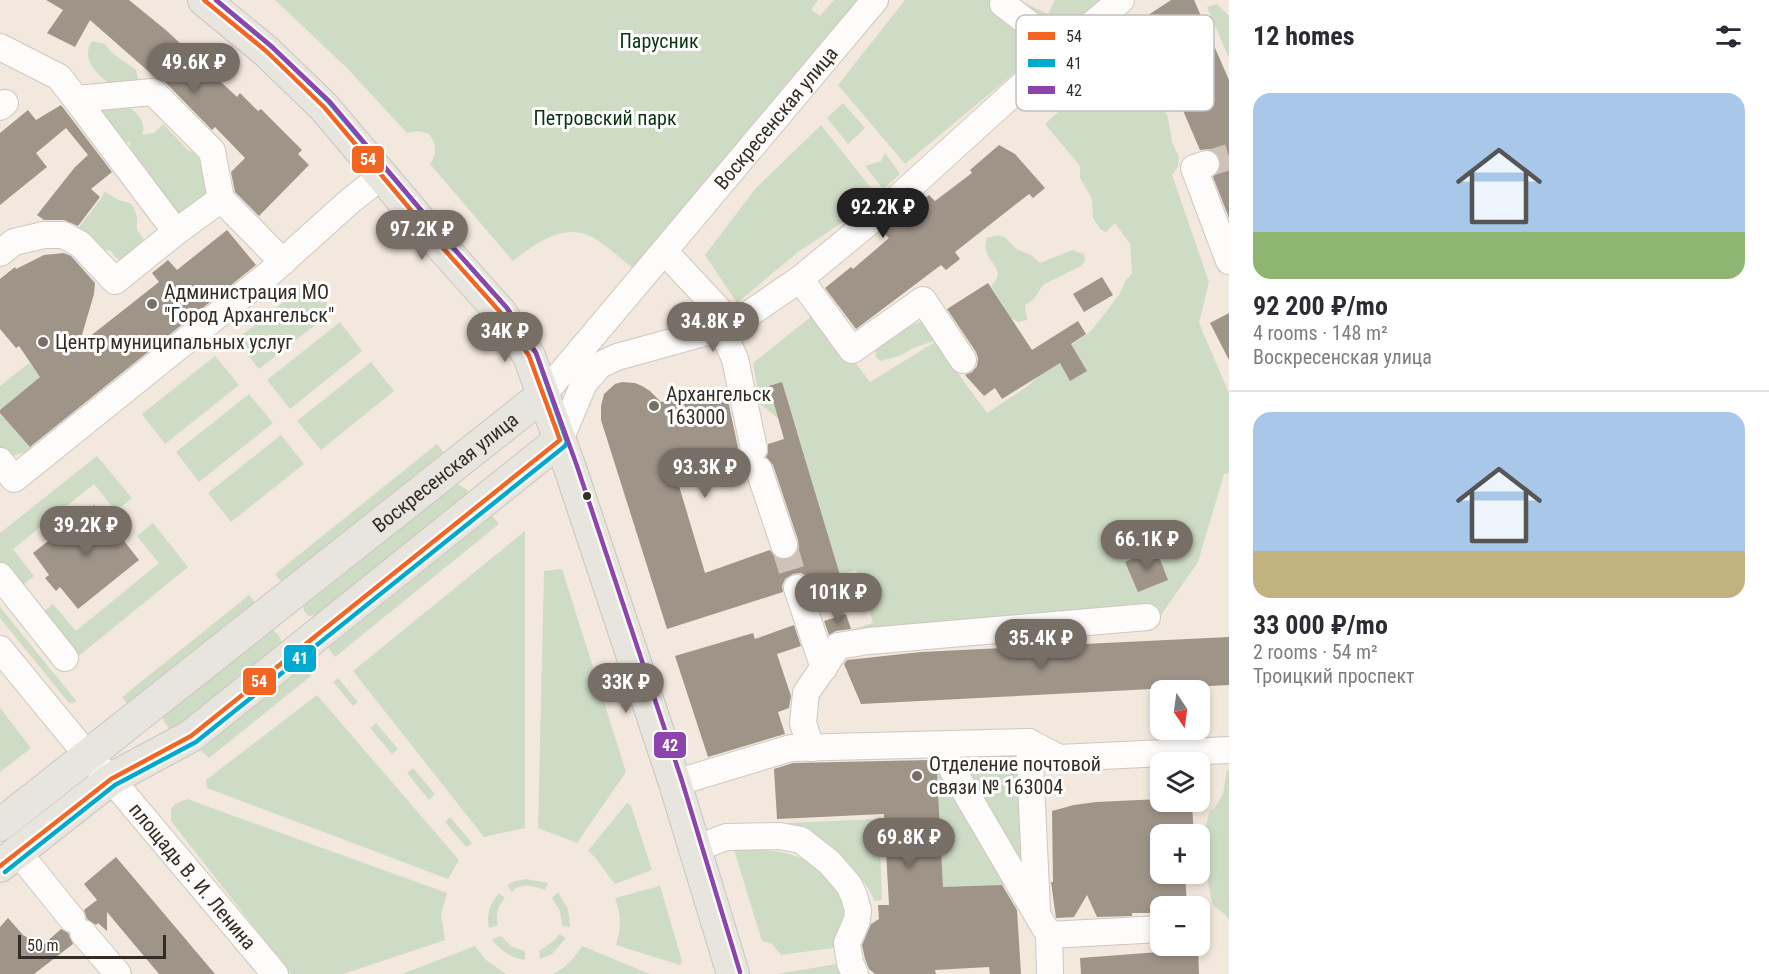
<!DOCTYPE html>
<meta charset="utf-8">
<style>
body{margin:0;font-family:"Roboto Condensed",sans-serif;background:#f7f7f7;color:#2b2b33;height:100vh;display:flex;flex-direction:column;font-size:22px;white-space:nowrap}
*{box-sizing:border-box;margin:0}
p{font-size:20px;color:#7c7c81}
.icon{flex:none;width:33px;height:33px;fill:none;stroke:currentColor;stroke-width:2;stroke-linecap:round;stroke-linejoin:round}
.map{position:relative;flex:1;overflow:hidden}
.side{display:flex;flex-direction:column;background:#fff;width:540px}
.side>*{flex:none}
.needle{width:39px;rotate:167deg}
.tools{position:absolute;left:1150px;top:680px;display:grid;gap:12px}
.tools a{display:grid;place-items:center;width:60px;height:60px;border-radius:12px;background:#fff;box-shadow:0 3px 9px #0003;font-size:30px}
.scale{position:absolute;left:18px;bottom:15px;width:148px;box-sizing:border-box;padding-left:6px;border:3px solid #342d26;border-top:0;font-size:16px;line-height:21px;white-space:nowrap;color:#342d26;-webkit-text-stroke:4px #fff;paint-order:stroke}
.price{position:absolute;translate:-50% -51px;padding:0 14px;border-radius:21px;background:#776e66;color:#fff;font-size:20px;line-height:39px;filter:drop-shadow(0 2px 3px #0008)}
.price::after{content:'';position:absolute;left:50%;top:36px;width:18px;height:14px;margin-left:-9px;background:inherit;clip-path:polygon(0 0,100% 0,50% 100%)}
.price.current{background:#222;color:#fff}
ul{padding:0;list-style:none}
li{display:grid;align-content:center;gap:12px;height:318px;padding:0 24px}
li+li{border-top:2px solid #e1e1e2}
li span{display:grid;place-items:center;height:186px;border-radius:18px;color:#555}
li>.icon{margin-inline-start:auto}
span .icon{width:108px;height:108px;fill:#fffc;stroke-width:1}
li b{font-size:26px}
h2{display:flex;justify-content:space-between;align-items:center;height:72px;padding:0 24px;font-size:26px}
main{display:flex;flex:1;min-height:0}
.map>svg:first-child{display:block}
.green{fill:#cedcc5}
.building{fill:#9f9488}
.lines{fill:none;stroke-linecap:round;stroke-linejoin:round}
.minor-tunnel{stroke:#cdc3b8;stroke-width:26;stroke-dasharray:26 13;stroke-linecap:butt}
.minor-casing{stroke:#cfc7bf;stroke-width:28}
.major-casing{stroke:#cac5c0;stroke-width:34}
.minor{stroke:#fdfcfa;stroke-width:26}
.major{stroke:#e8e4de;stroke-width:32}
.bus-1-casing{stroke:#fff;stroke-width:9}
.bus-2-casing{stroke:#fff;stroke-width:9}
.bus-3-casing{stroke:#fff;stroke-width:9}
.bus-1{stroke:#f26522;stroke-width:4.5}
.bus-2{stroke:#00a9ce;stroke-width:4.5}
.bus-3{stroke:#8e44ad;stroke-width:4.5}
.poi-dot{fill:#776e66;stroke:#fff;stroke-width:2}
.bus-dot{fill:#342d26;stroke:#fff;stroke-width:2}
.labels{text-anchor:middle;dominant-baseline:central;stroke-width:6;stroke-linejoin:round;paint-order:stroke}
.park-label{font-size:20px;fill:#0b3510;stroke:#fff}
.street-label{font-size:20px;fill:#342d26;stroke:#fff}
.poi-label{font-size:20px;fill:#342d26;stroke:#fff;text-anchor:start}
.key{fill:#fff;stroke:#c2c0be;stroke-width:1.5}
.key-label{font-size:16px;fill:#342d26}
.line-badge{stroke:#fff;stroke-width:2}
.badge-label{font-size:16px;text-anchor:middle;font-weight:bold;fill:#fff}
</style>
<main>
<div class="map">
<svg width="1229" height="974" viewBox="0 0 1229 974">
<rect width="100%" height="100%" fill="#f3e8dd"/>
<g class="green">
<path d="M275,0h543l-7,10 9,6 14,-16h28l-20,23 -8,3 2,2 -203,240c-13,-9 -26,-23 -41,-31 -29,-15 -57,7 -79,24l-83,-97c7,-11 7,-19 -1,-30l-11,-3 -11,2 -60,-65z"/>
<polygon points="905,0 1018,0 1048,14 1055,0 1102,0 905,164 838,85"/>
<polygon points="1217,4 1229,16 1229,58 1207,7"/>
<path d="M92,41l13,3 6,8 25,18 3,12 -25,6c-14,-12 -35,-27 -22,-47z"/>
<polygon points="1127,55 1134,57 1139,62 1141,69 1150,81 1156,99 1168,117 1172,142 1179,157 1178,167 1172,175 1209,282 1199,323 1229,393 1229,473 1224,474 1198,562 1154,625 855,643 851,630 873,623 856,570 840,575 798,434 760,404 753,363 817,312 870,382 935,342 987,413 1028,386 1070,346 1091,331 1119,295 1126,280 1132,274 1130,244 1115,223 1106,232 1101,230 1093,218 1092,199 1080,178 1080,166 1045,124 1113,62 1114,57"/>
<polygon points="843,103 865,128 848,144 827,118"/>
<path d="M128,106c10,8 19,17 14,29l12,-2 9,-9 25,26 5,2 8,8v10l7,10v16l-25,23 -54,-59 1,-18 -6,1 -27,-34z"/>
<polygon points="821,125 879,198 798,252 737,303 705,255 756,188"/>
<polygon points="885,153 900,174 883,189 865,166 881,161"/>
<polygon points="104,191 118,200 130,203 134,208 137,217 137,230 143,238 144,244 122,262 115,257 111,251 95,249 73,235 103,196"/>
<path d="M998,235l8,3 10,11 15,6 9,8 32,-13 12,4 1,7 -4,5 -38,19 -9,14 -9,6 2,15 -9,2 -7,-4 -20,-32c2,-3 5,-5 6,-8 5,-13 -17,-19 -10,-40z"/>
<polygon points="309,281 333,311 259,369 236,340"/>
<polygon points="923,321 936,340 911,349 902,355 881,361 876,357 875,348 906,327"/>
<polygon points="340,322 362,351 290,409 267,380"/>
<polygon points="215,356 239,385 165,444 142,414"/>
<polygon points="371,362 394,391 321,450 297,421"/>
<polygon points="29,363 34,368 38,365 46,372 0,410 0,386"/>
<polygon points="249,394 273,423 199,482 176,452"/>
<polygon points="0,413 34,450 8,457 0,447"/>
<polygon points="281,435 304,464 231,522 208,493"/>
<polygon points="437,444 446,455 284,585 275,574"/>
<polygon points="97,456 132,498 116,511 94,484 13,549 34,576 19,588 0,565 0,533"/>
<polygon points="454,483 463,487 467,490 467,496 317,615 309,616 304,611 303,603"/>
<polygon points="490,513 499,524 335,657 326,645"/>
<polygon points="153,523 188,567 75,659 40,615 53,604 76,631 159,563 137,536"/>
<polygon points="525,531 525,828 484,837 353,671"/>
<polygon points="562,569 626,772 577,843 538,828 544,571"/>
<polygon points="249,595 258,605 130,707 122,697"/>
<polygon points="0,607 77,702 69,703 0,618"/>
<path d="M269,629c8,3 13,8 13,17l-107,84 -6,-1 -6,-9 1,-6z"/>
<polygon points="302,665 311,676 209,758 198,748"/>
<polygon points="338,678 358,702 353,706 333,682"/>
<polygon points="317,695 459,860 448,879 207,788 206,780"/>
<polygon points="0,708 31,748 0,772"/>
<polygon points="376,723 398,749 392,754 370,728"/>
<polygon points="1021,752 1023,869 965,771 965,755"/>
<polygon points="936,753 1007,884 1003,885 1003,897 943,887"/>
<polygon points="413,768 435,794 429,800 407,773"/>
<path d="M1227,770h2v149c-5,-7 -12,-9 -17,-15l-6,-34 -1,-42 5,-18 4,-1 9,-15z"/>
<polygon points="187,799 447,893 441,915 445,940 343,974 291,974 171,821 171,809 175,804"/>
<path d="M627,803l4,3 21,64 -37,14c-9,-10 -17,-26 -27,-33z"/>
<polygon points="450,817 472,843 466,847 445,822"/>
<path d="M879,819l3,81 -7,1c-18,-37 -50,-65 -88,-78z"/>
<path d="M749,848c25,3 50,4 70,21 12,9 21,25 30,36l-9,42 -59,8 -9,-11 -10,-3 -28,-91z"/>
<path d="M526,879l22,4 -3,7c-11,-4 -24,-8 -33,2l-5,-7 8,-4z"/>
<path d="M660,886l22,75 -2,4 -64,-20c5,-17 6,-29 -1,-47z"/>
<polygon points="558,892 568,909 570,927 562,926 560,911 552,898"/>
<path d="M499,893l6,5c-7,8 -10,16 -7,27l-9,3c-3,-14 1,-24 10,-35z"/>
<polygon points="559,934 566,938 552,954 540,959 539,951 555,940"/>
<path d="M501,936l11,11 13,4v9c-14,-2 -25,-9 -33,-21z"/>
<polygon points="475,946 486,960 506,974 402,974"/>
<path d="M582,946l68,28h-97c13,-6 21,-16 29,-28z"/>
<polygon points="843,963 848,974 777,974"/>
</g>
<g class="building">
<polygon points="46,0 129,0 167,31 237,97 240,93 258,111 261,109 302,150 298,154 309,165 259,216 235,192 231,172 245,158 215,127 212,130 164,81 156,78 90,20 75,47 47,33 63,10"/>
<polygon points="1171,0 1194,0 1229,80 1229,218 1213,177 1221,168 1220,159 1215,152 1210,149 1200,150 1160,57 1152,62 1130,27"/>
<polygon points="61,105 112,172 91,189 100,197 78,226 64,220 44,220 37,215 75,167 88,155 66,128 36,153 47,167 0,205 0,133 28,110 36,120"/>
<polygon points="999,145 1015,154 1045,188 1033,198 1029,194 955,252 960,259 946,270 941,265 856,329 825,288 851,267 853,269 889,238 883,232 929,195 935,201 972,173 970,170"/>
<polygon points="227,230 256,265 30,447 0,413 0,410 40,377 19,346 16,348 0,329 0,279 15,267 16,269 44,255 64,253 71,256 95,283 94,294 79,345 159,282 152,273 168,260 177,270"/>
<polygon points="1102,277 1113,295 1084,312 1073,294"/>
<polygon points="988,283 1032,350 1078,321 1086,334 1071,344 1087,371 1070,381 1060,363 1002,399 995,388 984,396 965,375 972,372 977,366 978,358 976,352 947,309"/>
<polygon points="1229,313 1229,360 1210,323"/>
<polygon points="622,382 635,383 642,386 650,391 661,402 725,387 739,452 747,462 745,465 708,450 671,459 705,573 770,550 775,557 782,560 788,559 795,555 799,549 798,540 773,465 766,457 768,453 768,444 784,439 769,386 782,382 840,575 811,583 806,576 801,573 793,574 785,579 782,586 783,592 667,629 601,420 601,406 604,394 615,384"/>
<polygon points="94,505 110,524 115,520 125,533 121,537 139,560 78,609 60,587 56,591 45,578 49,575 33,553"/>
<polygon points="1156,549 1168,580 1138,592 1125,562"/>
<polygon points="846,614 851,629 836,631 829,635 824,621"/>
<polygon points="794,625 801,646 777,654 791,696 789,708 778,712 785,734 708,757 675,656 753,633 755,639"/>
<polygon points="1229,637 1229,685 861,704 844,664 847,660 921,652"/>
<polygon points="929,760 937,773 943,887 1002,885 1017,910 1021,974 990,974 989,967 935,970 936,974 875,974 869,969 865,959 862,945 871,924 879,919 878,905 889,905 884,814 777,819 774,769 793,763"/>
<polygon points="1161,799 1161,801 1170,801 1176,805 1192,806 1194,834 1161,834 1161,873 1185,873 1187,906 1161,906 1161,913 1132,913 1132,916 1097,917 1087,895 1074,917 1056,918 1051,882 1053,882 1052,811 1074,805 1096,802"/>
<polygon points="116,857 215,974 159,974 107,912 107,931 98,923 96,925 87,919 84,910 97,900 84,884"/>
<polygon points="8,918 23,935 42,946 61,929 68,933 73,944 34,974 0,974 0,927"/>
<polygon points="1198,949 1199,974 1081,974 1080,958"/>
</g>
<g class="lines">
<g class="minor-tunnel">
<polyline points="1206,164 1229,157"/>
<polyline points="784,545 797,588"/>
</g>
<g class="minor-casing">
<g id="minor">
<polyline points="1003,4 1062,49"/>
<polyline points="0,47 59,77 76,99 153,92 212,151 221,199 283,262"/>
<polyline points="76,99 176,232"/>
<polyline points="0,107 5,103"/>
<polyline points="1206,164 1194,168 1229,261"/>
<polyline points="664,251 733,325"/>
<polyline points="0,253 14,242 44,235 63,235 80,244 115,281 176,232 221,199"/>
<polyline points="800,279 852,350 923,300 963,360"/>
<polyline points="721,328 735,359 754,449"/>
<path id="s1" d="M543,395l332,-395"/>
<polyline points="560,440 584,383 600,365 617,357 733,325 800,279 890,205 1062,49 1121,0"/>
<polyline points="0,461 14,479 270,273 350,201 383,175"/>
<polyline points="759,470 784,545"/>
<polyline points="0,576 65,658"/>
<polyline points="797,588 824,668"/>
<path id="s2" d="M0,649l88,107 23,23 164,195"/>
<polyline points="1029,742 1037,910"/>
<polyline points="938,745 1049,935 1050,974"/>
<polyline points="811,748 803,723 806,693 838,646 869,641 1147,617"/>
<polyline points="675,783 791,748 1029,742 1059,758 1229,750"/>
<polyline points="695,849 726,837 780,836 801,840 829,862 849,885 854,896 858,910 857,920 847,943 850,963 855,974"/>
<polyline points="18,852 72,919"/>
<polyline points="83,933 118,974"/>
<polyline points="1049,935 1161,929"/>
</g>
</g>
<g class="major-casing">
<g id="major">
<polyline points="204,0 266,51 324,107 442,247 501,313 529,356 570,468 675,783 733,974"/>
<path id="s3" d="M0,825l543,-430"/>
<polyline points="0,866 111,779 191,736 560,440"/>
</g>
</g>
<use href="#minor" class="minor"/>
<use href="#major" class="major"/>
<g class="bus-1-casing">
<polyline id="bus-1" points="0,866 111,779 191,736 560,440 529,356 501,313 442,247 324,107 266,51 204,0"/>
</g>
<g class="bus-2-casing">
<polyline id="bus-2" points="5,872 115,785 196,742 565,446 567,442 536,353 507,308 448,242 329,102 271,46 216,0"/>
</g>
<g class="bus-3-casing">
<polyline id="bus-3" points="216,0 271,46 330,102 448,242 507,308 536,353 577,466 682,781 740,972"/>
</g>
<use href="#bus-1" class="bus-1"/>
<use href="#bus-2" class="bus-2"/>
<use href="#bus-3" class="bus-3"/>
</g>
<g class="poi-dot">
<circle cx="152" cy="304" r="6"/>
<circle cx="43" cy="342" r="6"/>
<circle cx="654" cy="406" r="6"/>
<circle cx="917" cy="776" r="6"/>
</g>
<circle class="bus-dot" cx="587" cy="496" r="5"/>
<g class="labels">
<g class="park-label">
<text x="659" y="41">Парусник</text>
<text x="605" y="118">Петровский парк</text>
</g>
<g class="street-label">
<text stroke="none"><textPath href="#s1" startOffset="362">Воскресенская улица</textPath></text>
<text stroke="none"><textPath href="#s3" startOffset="568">Воскресенская улица</textPath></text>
<text stroke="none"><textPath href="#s2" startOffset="298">площадь В. И. Ленина</textPath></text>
</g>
<g class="poi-label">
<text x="164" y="292">Администрация МО<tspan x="164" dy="23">"Город Архангельск"</tspan></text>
<text x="55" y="342">Центр муниципальных услуг</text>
<text x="666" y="394">Архангельск<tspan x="666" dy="23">163000</tspan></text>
<text x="929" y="764">Отделение почтовой<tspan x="929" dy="23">связи № 163004</tspan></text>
</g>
</g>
<rect x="1016" y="15" width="198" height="96" rx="9" class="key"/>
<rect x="1028" y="32" width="27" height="8" fill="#f26522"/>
<rect x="1028" y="59" width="27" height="8" fill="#00a9ce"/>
<rect x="1028" y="86" width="27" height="8" fill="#8e44ad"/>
<g class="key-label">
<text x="1066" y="42">54</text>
<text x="1066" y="69">41</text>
<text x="1066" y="96">42</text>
</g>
<g class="line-badge">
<rect x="351" y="145" width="34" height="29" rx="6" fill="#f26522"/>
<rect x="283" y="644" width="34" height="29" rx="6" fill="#00a9ce"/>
<rect x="242" y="667" width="35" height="29" rx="6" fill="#f26522"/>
<rect x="653" y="731" width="34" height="28" rx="6" fill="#8e44ad"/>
</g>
<g class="badge-label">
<text x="368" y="165">54</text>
<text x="300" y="664">41</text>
<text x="259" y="687">54</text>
<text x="670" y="751">42</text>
</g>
</svg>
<div class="tools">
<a><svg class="needle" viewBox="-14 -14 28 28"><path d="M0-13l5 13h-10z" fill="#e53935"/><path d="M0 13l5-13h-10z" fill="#7c7c81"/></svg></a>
<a><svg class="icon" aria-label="layers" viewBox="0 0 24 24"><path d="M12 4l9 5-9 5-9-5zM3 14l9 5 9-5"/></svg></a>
<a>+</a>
<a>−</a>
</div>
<div class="scale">50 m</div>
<b class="price" style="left:194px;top:94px">49.6K ₽</b>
<b class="price current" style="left:883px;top:239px">92.2K ₽</b>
<b class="price" style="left:422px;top:261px">97.2K ₽</b>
<b class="price" style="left:713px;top:353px">34.8K ₽</b>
<b class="price" style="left:505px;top:363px">34K ₽</b>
<b class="price" style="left:705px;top:499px">93.3K ₽</b>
<b class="price" style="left:86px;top:557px">39.2K ₽</b>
<b class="price" style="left:1147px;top:571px">66.1K ₽</b>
<b class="price" style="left:838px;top:624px">101K ₽</b>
<b class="price" style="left:1041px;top:670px">35.4K ₽</b>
<b class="price" style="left:626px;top:714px">33K ₽</b>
<b class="price" style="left:909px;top:869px">69.8K ₽</b>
</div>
<section class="side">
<h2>12 homes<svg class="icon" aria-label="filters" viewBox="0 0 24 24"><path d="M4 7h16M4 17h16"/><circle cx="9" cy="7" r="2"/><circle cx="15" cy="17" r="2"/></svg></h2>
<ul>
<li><span style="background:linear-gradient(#a9c7e8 75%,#8fb573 0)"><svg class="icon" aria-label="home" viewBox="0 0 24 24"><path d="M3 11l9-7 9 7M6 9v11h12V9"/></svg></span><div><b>92 200 ₽/mo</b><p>4 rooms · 148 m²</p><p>Воскресенская улица</p></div></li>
<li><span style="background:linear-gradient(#a9c7e8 75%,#c2b280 0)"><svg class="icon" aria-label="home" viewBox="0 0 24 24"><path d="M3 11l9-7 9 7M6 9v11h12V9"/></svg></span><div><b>33 000 ₽/mo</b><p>2 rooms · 54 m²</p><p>Троицкий проспект</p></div></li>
</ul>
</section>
</main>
